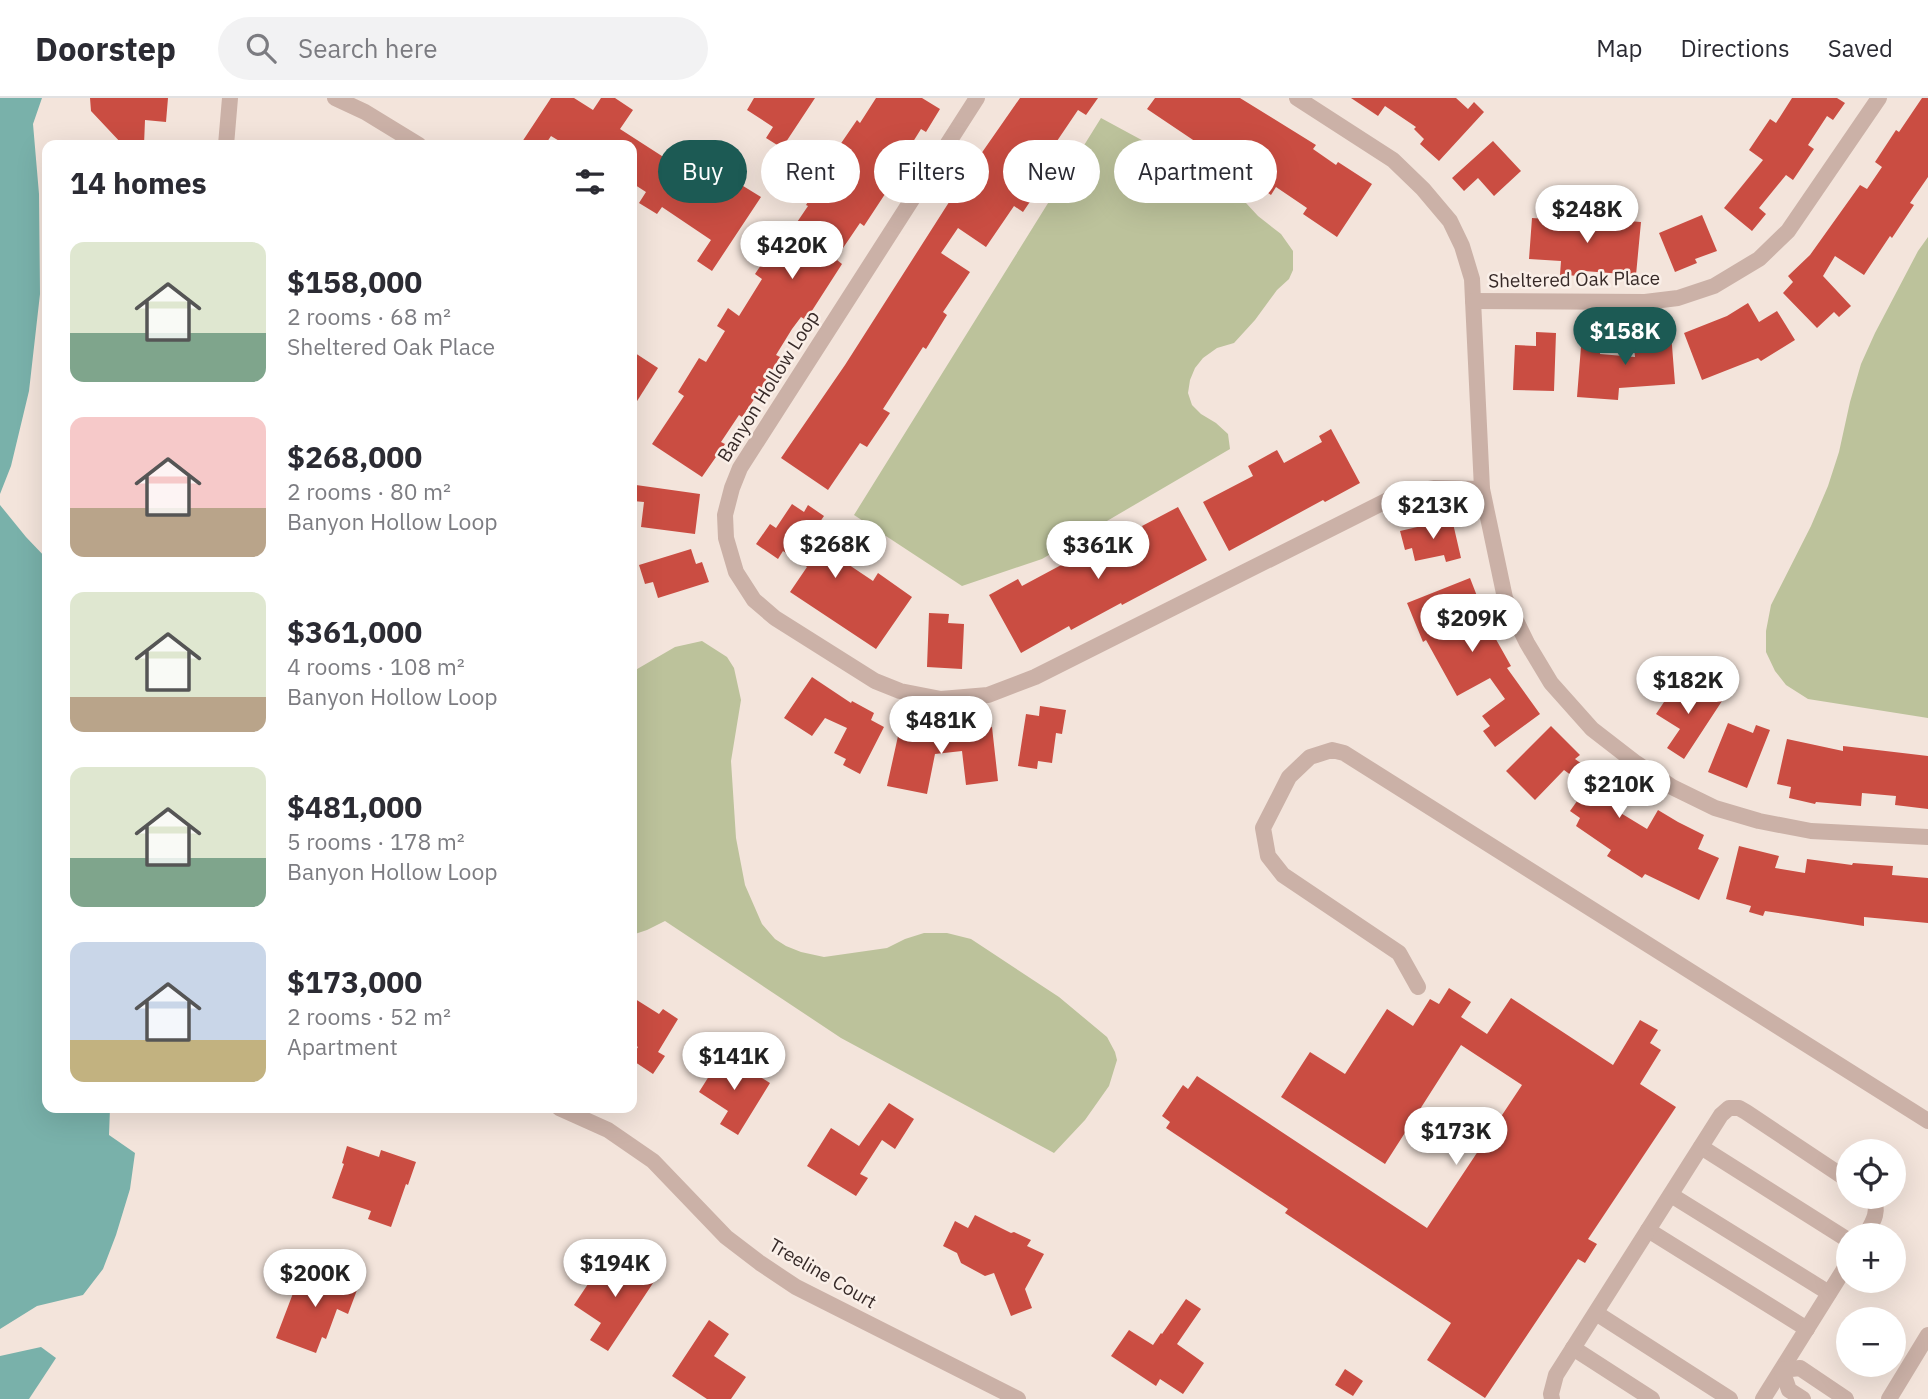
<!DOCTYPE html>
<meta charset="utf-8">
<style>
body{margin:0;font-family:"IBM Plex Sans",sans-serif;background:#f2f2f3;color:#2b2b33;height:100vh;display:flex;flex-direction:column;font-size:26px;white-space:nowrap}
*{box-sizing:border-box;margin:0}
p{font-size:23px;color:#7c7c81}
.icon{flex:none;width:38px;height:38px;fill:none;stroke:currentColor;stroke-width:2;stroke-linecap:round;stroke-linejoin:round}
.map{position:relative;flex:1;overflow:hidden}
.side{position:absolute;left:42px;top:42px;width:595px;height:973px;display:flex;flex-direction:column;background:#fff;border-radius:14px;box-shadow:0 7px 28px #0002}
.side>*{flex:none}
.hud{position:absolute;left:658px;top:42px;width:665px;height:63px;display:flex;gap:14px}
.buttons{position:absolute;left:1836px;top:1041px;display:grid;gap:14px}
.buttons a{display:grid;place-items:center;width:70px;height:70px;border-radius:50%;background:#fff;box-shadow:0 7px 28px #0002;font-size:35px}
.price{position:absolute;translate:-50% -60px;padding:0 16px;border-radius:24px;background:#fff;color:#222;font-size:23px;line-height:46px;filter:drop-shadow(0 2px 4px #0008)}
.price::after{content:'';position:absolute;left:50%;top:42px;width:21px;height:16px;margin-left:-10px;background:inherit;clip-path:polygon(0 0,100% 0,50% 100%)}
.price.current{background:#1c5a54;color:#fff}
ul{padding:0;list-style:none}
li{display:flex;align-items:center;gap:21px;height:175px;padding:0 28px}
li span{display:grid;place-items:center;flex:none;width:196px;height:140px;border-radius:14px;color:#555}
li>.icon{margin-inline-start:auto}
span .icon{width:84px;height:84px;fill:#fffc;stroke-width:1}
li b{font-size:30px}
h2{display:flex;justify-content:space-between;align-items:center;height:84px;padding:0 28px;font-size:30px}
.pill{padding:0 24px;border-radius:32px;background:#fff;box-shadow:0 7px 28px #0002;font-size:24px;line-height:63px}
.pill.current{background:#1c5a54;color:#fff}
header{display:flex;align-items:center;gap:42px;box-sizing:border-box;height:98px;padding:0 35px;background:#fff;border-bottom:2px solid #e1e1e2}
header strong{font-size:33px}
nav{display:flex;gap:38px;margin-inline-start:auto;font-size:24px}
.search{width:490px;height:63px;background:#f2f2f3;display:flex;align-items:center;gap:18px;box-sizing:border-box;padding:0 24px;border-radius:38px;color:#7c7c81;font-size:26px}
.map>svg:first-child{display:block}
.green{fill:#bcc29b}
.water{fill:#79b1aa}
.building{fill:#ca4d42}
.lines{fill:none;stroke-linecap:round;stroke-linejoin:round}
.minor{stroke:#cbb1a7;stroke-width:16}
.labels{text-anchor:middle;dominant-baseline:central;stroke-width:5;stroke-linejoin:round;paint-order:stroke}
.street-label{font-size:19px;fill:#372a28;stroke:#faefe8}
</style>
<header>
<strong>Doorstep</strong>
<div class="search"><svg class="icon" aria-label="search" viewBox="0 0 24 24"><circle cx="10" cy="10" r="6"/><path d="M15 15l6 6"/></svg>Search here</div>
<nav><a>Map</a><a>Directions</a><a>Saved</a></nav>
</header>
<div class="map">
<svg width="1928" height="1301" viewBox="0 0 1928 1301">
<rect width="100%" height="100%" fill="#f3e4db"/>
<g class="green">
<polygon points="1101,20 1234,92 1258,118 1281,136 1293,153 1293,172 1289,181 1277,192 1255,222 1234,245 1217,250 1203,260 1195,270 1190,282 1188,295 1192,307 1201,316 1216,325 1228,336 1230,351 1042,461 962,488 854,417"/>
<polygon points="1928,139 1928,620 1808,601 1786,587 1775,573 1766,554 1766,533 1771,507 1811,428 1828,388 1839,354 1850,304 1861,266 1875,235 1918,153"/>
<polygon points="702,543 727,559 734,570 741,602 731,663 736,740 745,787 762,826 775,841 786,848 801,854 824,859 887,850 905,841 924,835 947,835 971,841 1059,899 1107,939 1115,954 1117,962 1109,988 1085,1022 1054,1055 841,940 665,823 647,832 632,837 632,574 675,549"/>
</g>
<g class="water">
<polygon points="0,0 42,0 33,26 39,96 40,196 29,293 11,368 0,396"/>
<polygon points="0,407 26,439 47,461 47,1010 110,1010 109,1037 135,1055 130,1091 116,1137 103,1171 83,1197 37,1208 0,1231"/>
<polygon points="41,1249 56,1260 29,1301 0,1301 0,1258"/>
</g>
<g class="building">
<polygon points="90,0 168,0 166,24 145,22 144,47 123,47 91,13"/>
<polygon points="551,0 574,0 593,12 601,0 615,0 633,12 620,31 665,60 672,48 692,61 684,73 724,100 735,83 761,99 712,173 697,163 711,142 662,109 657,116 639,105 646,94 632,85 632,47 566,47 551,38 545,47 520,47"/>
<polygon points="754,0 815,0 782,50 766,40 773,29 747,12"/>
<polygon points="876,0 922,0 940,11 926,34 921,31 906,55 910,58 864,128 860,125 843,150 837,162 842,166 806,222 801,219 792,231 776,257 780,259 757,297 742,319 739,317 721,344 725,346 702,379 652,346 684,298 678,294 699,260 706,264 725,233 717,228 728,210 739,218 762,181 755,176 763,164 768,167 808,108 806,107 836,59 833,57 857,22 860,25"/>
<polygon points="1020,0 1098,0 1086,17 1078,12 1036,74 1046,80 1023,114 1014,108 986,149 958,130 941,155 970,174 943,214 947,217 926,251 923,249 883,311 890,315 867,349 860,345 828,392 781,360 845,267 967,76"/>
<polygon points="1155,0 1240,0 1316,47 1313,51 1336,67 1338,64 1372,86 1337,139 1303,116 1307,110 1276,89 1271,97 1258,88 1268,74 1238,55 1233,62 1207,46 1205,50 1147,11"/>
<polygon points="1351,0 1456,0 1468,11 1474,4 1484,14 1439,63 1420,46 1424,41 1414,31 1416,29 1385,8 1378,18"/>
<polygon points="1792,0 1837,0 1845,5 1833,22 1827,18 1808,47 1814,51 1793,82 1786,77 1759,110 1766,116 1752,133 1724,110 1763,62 1749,52 1770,21 1776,25"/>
<polygon points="1922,0 1928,0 1928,79 1910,105 1914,107 1892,140 1890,138 1864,177 1835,158 1823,178 1851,208 1839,219 1834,214 1817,230 1783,195 1793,184 1788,178 1810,157 1860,87 1867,91 1882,69 1875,64 1896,32 1899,34"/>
<polygon points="1493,43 1521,73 1494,98 1478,80 1464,93 1452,80"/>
<polygon points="1702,117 1717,153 1695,161 1697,165 1675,174 1659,135"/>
<polygon points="1532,120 1603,125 1603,121 1641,124 1636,177 1584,173 1583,178 1560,177 1561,163 1529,161"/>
<polygon points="1748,205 1759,224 1777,213 1795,242 1761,263 1758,260 1702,282 1684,235 1727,218"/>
<polygon points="1536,234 1556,235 1554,293 1513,292 1515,247 1536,248"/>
<polygon points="1671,235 1675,286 1619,290 1618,302 1577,299 1582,236 1601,237 1600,256 1635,259 1633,238"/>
<polygon points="632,253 658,270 632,311"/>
<polygon points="1331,331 1360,385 1325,404 1323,402 1229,453 1203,404 1253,378 1248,368 1277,352 1284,365 1322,344 1319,338"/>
<polygon points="636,387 700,396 695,436 641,429 644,404 633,403"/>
<polygon points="792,406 804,414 808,407 824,418 809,440 873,483 878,475 912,499 876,551 790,494 807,469 783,453 778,461 756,446 770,426 776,430"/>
<polygon points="1178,409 1207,462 1122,507 1121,505 1071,532 1069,528 1021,555 989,497 1018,481 1022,488 1078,458 1082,464 1144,432 1142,428"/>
<polygon points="1452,421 1461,460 1446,464 1444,457 1415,463 1412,450 1405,452 1400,433"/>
<polygon points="691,451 696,466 702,464 709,484 658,500 653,484 645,486 639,467"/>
<polygon points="1470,480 1489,529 1511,568 1507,570 1540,616 1495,649 1483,633 1490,628 1482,618 1505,601 1490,580 1457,598 1426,542 1423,544 1407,505"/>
<polygon points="929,515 949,516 948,525 964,526 962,571 927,569"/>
<polygon points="812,579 851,605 852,603 874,615 871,622 884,629 860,676 843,667 846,661 834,655 847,630 825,620 812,638 784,620"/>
<polygon points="1676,586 1694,598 1700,589 1722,603 1684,661 1667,650 1680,631 1656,616"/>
<polygon points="1040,608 1066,612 1062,636 1056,635 1052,665 1038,663 1037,671 1018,668 1026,616 1039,618"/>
<polygon points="1728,625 1753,635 1756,627 1770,632 1747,690 1708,674"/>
<polygon points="912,626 950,634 992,629 998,683 966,687 962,653 935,656 927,696 887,688 900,629 911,631"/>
<polygon points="1551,628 1580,657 1575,661 1625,696 1614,711 1647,731 1658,712 1678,724 1704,737 1698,751 1719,760 1699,802 1645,776 1642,780 1607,758 1611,752 1576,728 1580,720 1570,713 1587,689 1564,672 1535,702 1506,673"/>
<polygon points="1787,641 1843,653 1843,648 1928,658 1928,711 1895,707 1896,698 1862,695 1861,708 1816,704 1815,706 1789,700 1791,689 1777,686"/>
<polygon points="1739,748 1779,758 1775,770 1805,775 1807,761 1852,767 1853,765 1893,768 1892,777 1928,780 1928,825 1864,819 1864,828 1765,813 1763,818 1749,814 1751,808 1726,801"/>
<polygon points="1449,890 1471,904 1461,919 1487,936 1511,900 1613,967 1640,922 1658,932 1650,945 1661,952 1640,986 1676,1009 1588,1141 1597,1146 1585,1165 1578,1161 1485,1300 1427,1262 1451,1225 1285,1115 1288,1111 1166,1030 1170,1024 1162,1018 1183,987 1188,991 1197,978 1427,1130 1522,987 1461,947 1385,1066 1281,999 1310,954 1345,976 1387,911 1413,928 1430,901 1439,906"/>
<polygon points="632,899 659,916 663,911 678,921 658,954 665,958 653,976 632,962 632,959 638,949 632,945"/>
<polygon points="723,956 770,985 738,1037 720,1026 728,1013 699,994"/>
<polygon points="889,1005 914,1021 895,1051 882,1042 860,1076 868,1080 856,1098 807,1068 831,1030 859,1048"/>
<polygon points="347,1048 379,1059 381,1052 416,1064 408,1087 406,1086 391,1129 368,1121 371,1113 332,1100 344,1066 342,1065"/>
<polygon points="975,1117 1011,1135 1014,1134 1031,1142 1027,1148 1044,1156 1025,1191 1032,1210 1011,1218 994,1175 985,1178 961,1165 957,1155 943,1148 955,1123 968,1130"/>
<polygon points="642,1160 661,1173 608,1253 590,1242 601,1225 574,1207 602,1165 628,1182"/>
<polygon points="303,1169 345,1185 347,1179 360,1184 348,1216 337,1211 326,1241 322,1239 316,1255 276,1240"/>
<polygon points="1186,1201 1201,1211 1177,1246 1204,1265 1183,1296 1160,1281 1156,1288 1111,1258 1129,1232 1153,1247 1161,1235 1162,1236"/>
<polygon points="709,1222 729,1236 714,1258 746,1279 731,1301 707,1301 672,1278"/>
<polygon points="1345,1271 1363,1283 1353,1298 1335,1287"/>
</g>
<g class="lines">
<g class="minor">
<polyline points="335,0 365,14 419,47"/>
<polyline points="977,0 740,370 732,390 725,417 726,440 736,474 754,502 775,520 875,583 900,593 941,601 988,597 1035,579 1400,396 1435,390 1482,391"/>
<polyline points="1297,0 1393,62 1423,91 1450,123 1462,148 1472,181 1482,391 1505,500 1527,545 1551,585 1592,631 1636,665 1672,689 1715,710 1759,723 1811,733 1928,739"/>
<polyline points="226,47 230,0"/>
<polyline points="1473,203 1645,204 1678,200 1714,188 1759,161 1788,133 1879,0"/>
<polyline points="1418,889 1399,855 1283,777 1268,758 1263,730 1289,679 1310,659 1332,652 1344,655 1928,1023"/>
<polyline points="559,1010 608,1032 653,1063 726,1139 760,1165 796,1189 1018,1301"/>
<polyline points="1701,1049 1848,1142"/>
<polyline points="1671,1097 1829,1195"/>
<polyline points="1648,1132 1807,1231"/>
<path d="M1865,1138c8,-14 15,-24 8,-39"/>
<polyline points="1596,1215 1730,1301"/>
<polyline points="1573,1250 1652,1301"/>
<polyline points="1552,1301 1551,1296 1556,1277 1721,1017 1729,1010 1739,1010 1746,1014 1848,1082"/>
<polyline points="1763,1301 1848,1165"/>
<polyline points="1803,1301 1789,1292 1782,1272 1800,1270 1846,1301"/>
<polyline points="1889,1301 1928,1237"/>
</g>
</g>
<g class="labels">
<g class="street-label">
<text transform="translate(1574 181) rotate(-1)">Sheltered Oak Place</text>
<text transform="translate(768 288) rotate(-58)">Banyon Hollow Loop</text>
<text transform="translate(823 1175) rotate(30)">Treeline Court</text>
</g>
</g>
</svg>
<div class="buttons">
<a><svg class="icon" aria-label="locate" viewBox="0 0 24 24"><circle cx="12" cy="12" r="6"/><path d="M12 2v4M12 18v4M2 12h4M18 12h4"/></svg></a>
<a>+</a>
<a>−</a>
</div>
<b class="price" style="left:1587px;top:147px">$248K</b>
<b class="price" style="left:792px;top:183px">$420K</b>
<b class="price current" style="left:1625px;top:269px">$158K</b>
<b class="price" style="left:1433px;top:443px">$213K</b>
<b class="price" style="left:835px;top:482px">$268K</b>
<b class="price" style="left:1098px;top:483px">$361K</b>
<b class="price" style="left:1472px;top:556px">$209K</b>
<b class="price" style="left:1688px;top:618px">$182K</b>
<b class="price" style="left:941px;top:658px">$481K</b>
<b class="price" style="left:1619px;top:722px">$210K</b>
<b class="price" style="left:734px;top:994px">$141K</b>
<b class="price" style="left:1456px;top:1069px">$173K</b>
<b class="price" style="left:615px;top:1201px">$194K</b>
<b class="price" style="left:315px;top:1211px">$200K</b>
<div class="hud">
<a class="pill current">Buy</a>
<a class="pill">Rent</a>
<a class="pill">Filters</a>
<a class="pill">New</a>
<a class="pill">Apartment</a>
</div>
<section class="side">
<h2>14 homes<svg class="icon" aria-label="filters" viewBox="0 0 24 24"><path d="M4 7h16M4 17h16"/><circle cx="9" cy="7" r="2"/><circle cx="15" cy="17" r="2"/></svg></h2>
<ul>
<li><span style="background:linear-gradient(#dfe7d0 65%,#7fa58c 0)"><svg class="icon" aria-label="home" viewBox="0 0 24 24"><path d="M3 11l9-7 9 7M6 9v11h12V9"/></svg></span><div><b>$158,000</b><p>2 rooms · 68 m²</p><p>Sheltered Oak Place</p></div></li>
<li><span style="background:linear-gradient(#f6c9c9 65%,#b9a48a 0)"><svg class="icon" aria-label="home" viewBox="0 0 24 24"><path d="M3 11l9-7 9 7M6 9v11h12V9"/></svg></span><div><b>$268,000</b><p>2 rooms · 80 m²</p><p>Banyon Hollow Loop</p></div></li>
<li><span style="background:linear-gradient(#dfe7d0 75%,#b9a48a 0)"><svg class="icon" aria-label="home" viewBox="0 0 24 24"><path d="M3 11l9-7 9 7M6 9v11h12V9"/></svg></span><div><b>$361,000</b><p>4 rooms · 108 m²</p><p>Banyon Hollow Loop</p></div></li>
<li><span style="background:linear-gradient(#dfe7d0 65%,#7fa58c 0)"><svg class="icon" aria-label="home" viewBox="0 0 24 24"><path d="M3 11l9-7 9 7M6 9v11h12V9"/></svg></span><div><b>$481,000</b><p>5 rooms · 178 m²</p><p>Banyon Hollow Loop</p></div></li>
<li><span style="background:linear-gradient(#c9d6e8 70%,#c2b280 0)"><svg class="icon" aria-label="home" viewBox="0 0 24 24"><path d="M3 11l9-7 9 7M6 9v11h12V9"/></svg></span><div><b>$173,000</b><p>2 rooms · 52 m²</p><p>Apartment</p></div></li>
</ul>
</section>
</div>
